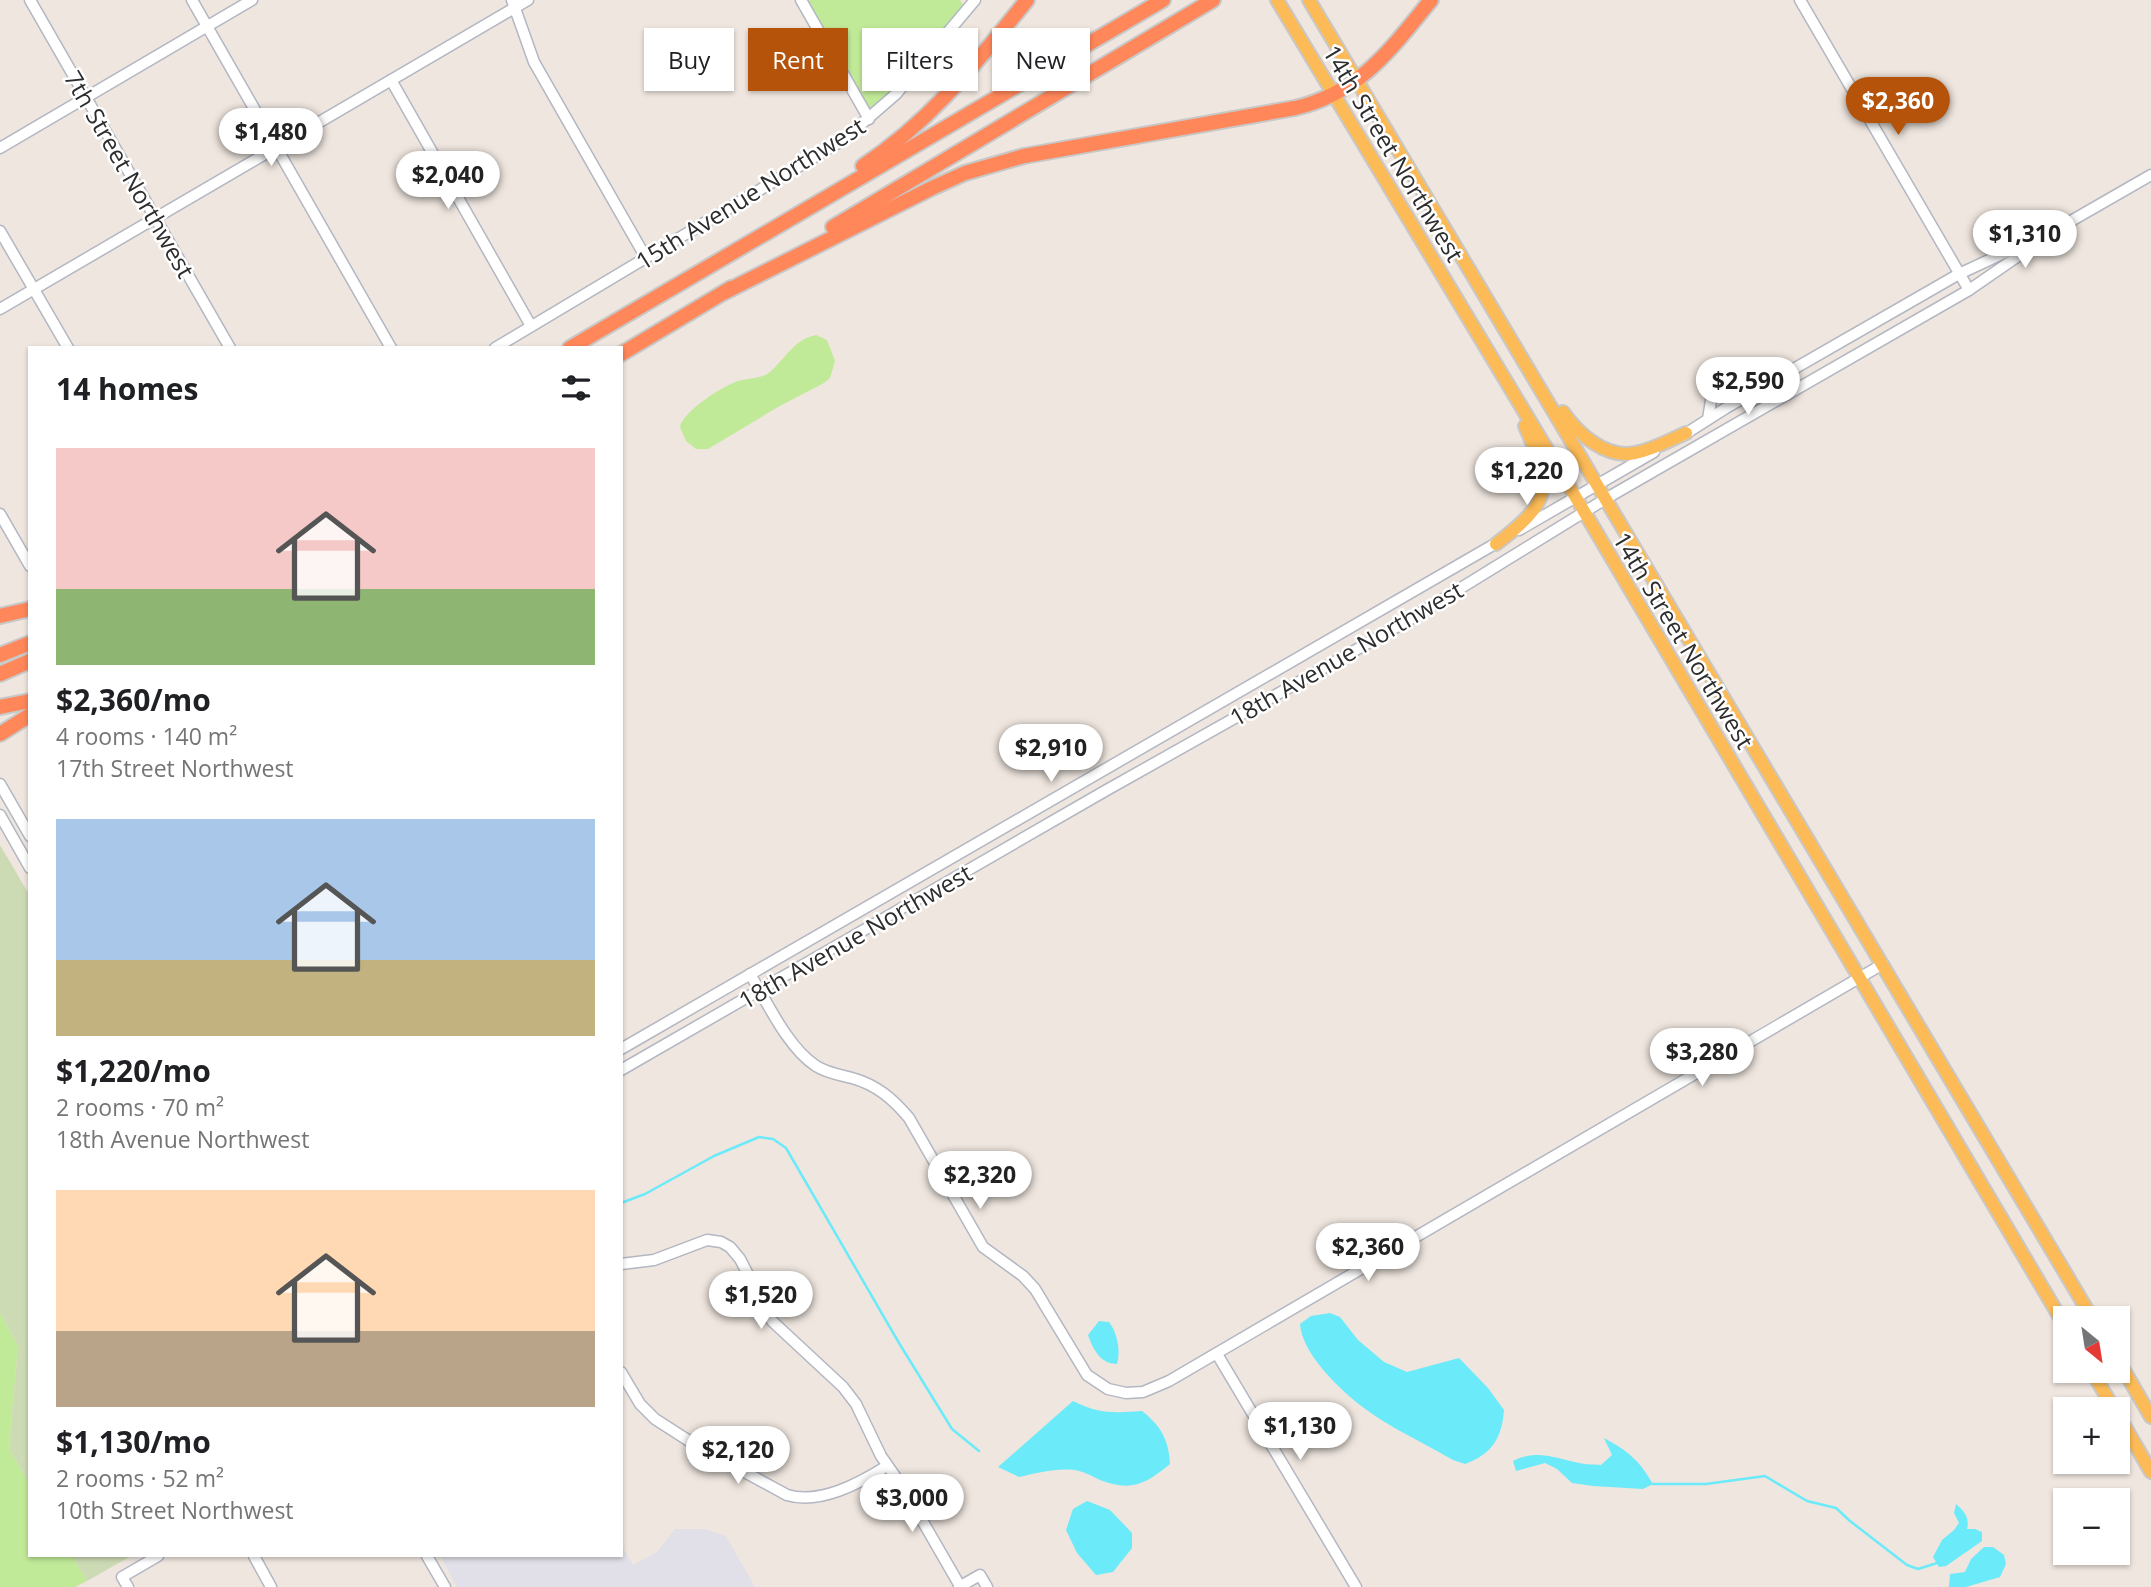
<!DOCTYPE html>
<meta charset="utf-8">
<style>
body{margin:0;font-family:"Open Sans",sans-serif;background:#f2f2f2;color:#202124;height:100vh;display:flex;flex-direction:column;font-size:26px;white-space:nowrap}
*{box-sizing:border-box;margin:0}
p{font-size:23px;color:#757577}
.icon{flex:none;width:38px;height:38px;fill:none;stroke:currentColor;stroke-width:2;stroke-linecap:round;stroke-linejoin:round}
.map{position:relative;flex:1;overflow:hidden}
.details{position:absolute;left:28px;top:346px;width:595px;height:1211px;display:flex;flex-direction:column;background:#fff;border-radius:0px;box-shadow:0 2px 5px #0004}
.details>*{flex:none}
.guide{position:absolute;left:644px;top:28px;width:665px;height:63px;display:flex;gap:14px}
.needle{width:46px;rotate:150deg}
.fabs{position:absolute;left:2053px;top:1306px;display:grid;gap:14px}
.fabs a{display:grid;place-items:center;width:77px;height:77px;border-radius:0px;background:#fff;box-shadow:0 2px 5px #0004;font-size:35px}
.price{position:absolute;translate:-50% -60px;padding:0 16px;border-radius:24px;background:#fff;color:#222;font-size:23px;line-height:46px;filter:drop-shadow(0 2px 4px #0008)}
.price::after{content:'';position:absolute;left:50%;top:42px;width:21px;height:16px;margin-left:-10px;background:inherit;clip-path:polygon(0 0,100% 0,50% 100%)}
.price.selected{background:#b45309;color:#fff}
ul{padding:0;list-style:none}
li{display:grid;align-content:center;gap:14px;height:371px;padding:0 28px}
li span{display:grid;place-items:center;height:217px;border-radius:0px;color:#555}
li>.icon{margin-inline-start:auto}
span .icon{width:126px;height:126px;fill:#fffc;stroke-width:1}
li b{font-size:30px}
h2{display:flex;justify-content:space-between;align-items:center;height:84px;padding:0 28px;font-size:30px}
.tag{padding:0 24px;border-radius:0px;background:#fff;box-shadow:0 2px 5px #0004;font-size:24px;line-height:63px}
.tag.selected{background:#b45309;color:#fff}
.map>svg:first-child{display:block}
.industrial{fill:#e1e0e8}
.green{fill:#c1ea98}
.cemetery{fill:#cddbb5}
.water{fill:#6beaf9}
.lines{fill:none;stroke-linecap:round;stroke-linejoin:round}
.stream{stroke:#6beaf9;stroke-width:2.5}
.minor-casing{stroke:#b3b7c2;stroke-width:13}
.major-casing{stroke:#c8c8c8;stroke-width:16}
.highway-casing{stroke:#c8c8c8;stroke-width:18}
.minor{stroke:#fff;stroke-width:10}
.major{stroke:#fcbb57;stroke-width:12}
.highway{stroke:#ff875a;stroke-width:14}
.labels{text-anchor:middle;dominant-baseline:central;stroke-width:5;stroke-linejoin:round;paint-order:stroke}
.street-label{font-size:24px;fill:#2d2d2d;stroke:#fff}
</style>
<div class="map">
<svg width="2151" height="1587" viewBox="0 0 2151 1587">
<rect width="100%" height="100%" fill="#efe6df"/>
<polygon class="industrial" points="675,1529 705,1529 726,1536 755,1587 457,1587 440,1556 621,1556 621,1545 633,1565 657,1552"/>
<g class="green">
<polygon points="801,0 960,0 967,11 869,119"/>
<path d="M816,335l11,5 8,21 -5,17 -6,5 -46,24 -70,42h-12l-10,-8 -6,-14c3,-16 43,-41 58,-46 11,-3 23,-2 32,-9 15,-13 24,-33 46,-37z"/>
<polygon points="0,1313 18,1346 9,1449 30,1484 30,1556 72,1556 87,1581 75,1587 0,1587"/>
</g>
<g class="cemetery">
<polygon points="0,845 30,896 30,1484 9,1449 18,1346 0,1313"/>
<polygon points="72,1556 131,1556 87,1581"/>
</g>
<g class="water">
<path d="M1330,1313l10,4 18,23 26,22 23,10 52,-14 29,30 16,22c-2,28 -12,44 -39,54l-12,-4c-27,-16 -66,-34 -89,-52 -24,-18 -62,-54 -64,-84l11,-8z"/>
<path d="M1099,1321l10,1c8,10 12,29 8,42 -17,0 -24,-15 -29,-29z"/>
<path d="M1073,1401c26,13 41,12 69,10 19,15 27,29 28,53 -24,20 -39,28 -70,16 -8,-4 -17,-9 -26,-10 -19,-2 -36,3 -55,7l-21,-10z"/>
<path d="M1604,1438c24,13 35,22 49,46l-10,5 -50,-3 -21,-3 -15,-14 -12,-6 -29,8 -3,-10c23,-12 42,-3 66,2 7,2 15,1 22,2l11,-10z"/>
<polygon points="1087,1501 1110,1510 1132,1533 1132,1548 1113,1572 1096,1575 1077,1553 1066,1530 1073,1509"/>
<path d="M1956,1504c8,7 14,14 11,25h8l7,3v9l-36,25 -7,1 -6,-10 9,-17 12,-10 5,-7 -5,-10z"/>
<polygon points="1984,1547 1993,1547 2004,1555 2006,1564 2000,1577 1966,1587 1949,1587 1950,1574 1965,1572 1971,1559"/>
</g>
<g class="lines">
<g class="stream">
<polyline points="621,1203 645,1194 714,1156 759,1137 773,1139 786,1148 899,1343 952,1429 979,1451"/>
<polyline points="1653,1484 1706,1484 1765,1476 1807,1501 1836,1508 1850,1521 1907,1565 1918,1569 1937,1563"/>
</g>
<g class="minor-casing">
<g id="minor">
<polyline points="30,0 230,348"/>
<polyline points="192,0 391,348"/>
<polyline points="512,0 534,62 646,258"/>
<polyline points="801,0 869,119"/>
<polyline points="1800,0 1969,290"/>
<polyline points="391,80 531,326"/>
<polyline points="0,148 252,0"/>
<polyline points="0,231 68,348"/>
<polyline points="0,309 528,0"/>
<polyline points="495,348 843,140 896,94 975,0"/>
<polyline points="1706,378 1727,394 1745,396"/>
<polyline points="1706,379 1712,394 1708,419"/>
<polyline points="1682,436 1726,408 1959,274 2064,225 2151,175"/>
<polyline points="0,514 30,566"/>
<polyline points="1519,530 1654,452"/>
<polyline points="0,784 30,836"/>
<polyline points="0,815 30,868"/>
<path d="M750,974c17,28 38,74 66,92 11,7 24,9 36,12 25,7 41,21 57,40l74,129 40,29 12,13 52,86 21,14 18,4 17,-1 26,-11 714,-417"/>
<polyline points="621,1049 1500,541"/>
<polyline points="621,1070 1105,791 1409,620 1607,498 1969,290 2040,241"/>
<polyline points="621,1264 654,1260 707,1240 721,1242 730,1247 740,1259 772,1321 843,1387 856,1404 881,1456 904,1489 960,1586"/>
<polyline points="1217,1354 1356,1587"/>
<path d="M621,1372l19,32 15,15 42,27 90,49c33,10 73,-12 100,-29"/>
<polyline points="254,1556 271,1587"/>
<polyline points="427,1556 445,1587"/>
<polyline points="128,1587 122,1577 158,1556"/>
<polyline points="959,1587 980,1575 987,1587"/>
</g>
</g>
<g class="major-casing">
<g id="major">
<polyline points="1277,0 1575,496 2065,1326"/>
<polyline points="1309,0 2092,1318"/>
<path d="M1563,412c15,22 43,47 72,41 17,-3 35,-13 51,-20"/>
<path d="M1496,544c55,-42 57,-55 29,-118"/>
<polyline points="2118,1360 2151,1417"/>
<polyline points="2091,1370 2114,1409"/>
<polyline points="2118,1415 2151,1472"/>
</g>
</g>
<g class="highway-casing">
<g id="highway">
<path d="M863,166c69,-46 112,-102 164,-166"/>
<polyline points="833,227 1213,0"/>
<path d="M725,292l207,-104 33,-15 59,-17 271,-48c65,-15 96,-59 136,-108"/>
<polyline points="570,348 1163,0"/>
<polyline points="621,354 731,288"/>
<polyline points="0,616 30,609"/>
<polyline points="0,655 30,643"/>
<polyline points="0,674 30,661"/>
<polyline points="0,707 30,701"/>
<polyline points="0,734 30,715"/>
</g>
</g>
<use href="#minor" class="minor"/>
<use href="#major" class="major"/>
<use href="#highway" class="highway"/>
</g>
<g class="labels">
<g class="street-label">
<text transform="translate(1394 153) rotate(59)">14th Street Northwest</text>
<text transform="translate(130 174) rotate(60)">7th Street Northwest</text>
<text transform="translate(750 193) rotate(-32)">15th Avenue Northwest</text>
<text transform="translate(1684 640) rotate(59)">14th Street Northwest</text>
<text transform="translate(1346 653) rotate(-30)">18th Avenue Northwest</text>
<text transform="translate(855 936) rotate(-30)">18th Avenue Northwest</text>
</g>
</g>
</svg>
<div class="fabs">
<a><svg class="needle" viewBox="-14 -14 28 28"><path d="M0-13l5 13h-10z" fill="#e53935"/><path d="M0 13l5-13h-10z" fill="#757577"/></svg></a>
<a>+</a>
<a>−</a>
</div>
<b class="price selected" style="left:1898px;top:137px">$2,360</b>
<b class="price" style="left:271px;top:168px">$1,480</b>
<b class="price" style="left:448px;top:211px">$2,040</b>
<b class="price" style="left:2025px;top:270px">$1,310</b>
<b class="price" style="left:1748px;top:417px">$2,590</b>
<b class="price" style="left:1527px;top:507px">$1,220</b>
<b class="price" style="left:1051px;top:784px">$2,910</b>
<b class="price" style="left:1702px;top:1088px">$3,280</b>
<b class="price" style="left:980px;top:1211px">$2,320</b>
<b class="price" style="left:1368px;top:1283px">$2,360</b>
<b class="price" style="left:761px;top:1331px">$1,520</b>
<b class="price" style="left:1300px;top:1462px">$1,130</b>
<b class="price" style="left:738px;top:1486px">$2,120</b>
<b class="price" style="left:912px;top:1534px">$3,000</b>
<div class="guide">
<a class="tag">Buy</a>
<a class="tag selected">Rent</a>
<a class="tag">Filters</a>
<a class="tag">New</a>
</div>
<section class="details">
<h2>14 homes<svg class="icon" aria-label="filters" viewBox="0 0 24 24"><path d="M4 7h16M4 17h16"/><circle cx="9" cy="7" r="2"/><circle cx="15" cy="17" r="2"/></svg></h2>
<ul>
<li><span style="background:linear-gradient(#f6c9c9 65%,#8fb573 0)"><svg class="icon" aria-label="home" viewBox="0 0 24 24"><path d="M3 11l9-7 9 7M6 9v11h12V9"/></svg></span><div><b>$2,360/mo</b><p>4 rooms · 140 m²</p><p>17th Street Northwest</p></div></li>
<li><span style="background:linear-gradient(#a9c7e8 65%,#c2b280 0)"><svg class="icon" aria-label="home" viewBox="0 0 24 24"><path d="M3 11l9-7 9 7M6 9v11h12V9"/></svg></span><div><b>$1,220/mo</b><p>2 rooms · 70 m²</p><p>18th Avenue Northwest</p></div></li>
<li><span style="background:linear-gradient(#ffd9b3 65%,#b9a48a 0)"><svg class="icon" aria-label="home" viewBox="0 0 24 24"><path d="M3 11l9-7 9 7M6 9v11h12V9"/></svg></span><div><b>$1,130/mo</b><p>2 rooms · 52 m²</p><p>10th Street Northwest</p></div></li>
</ul>
</section>
</div>
